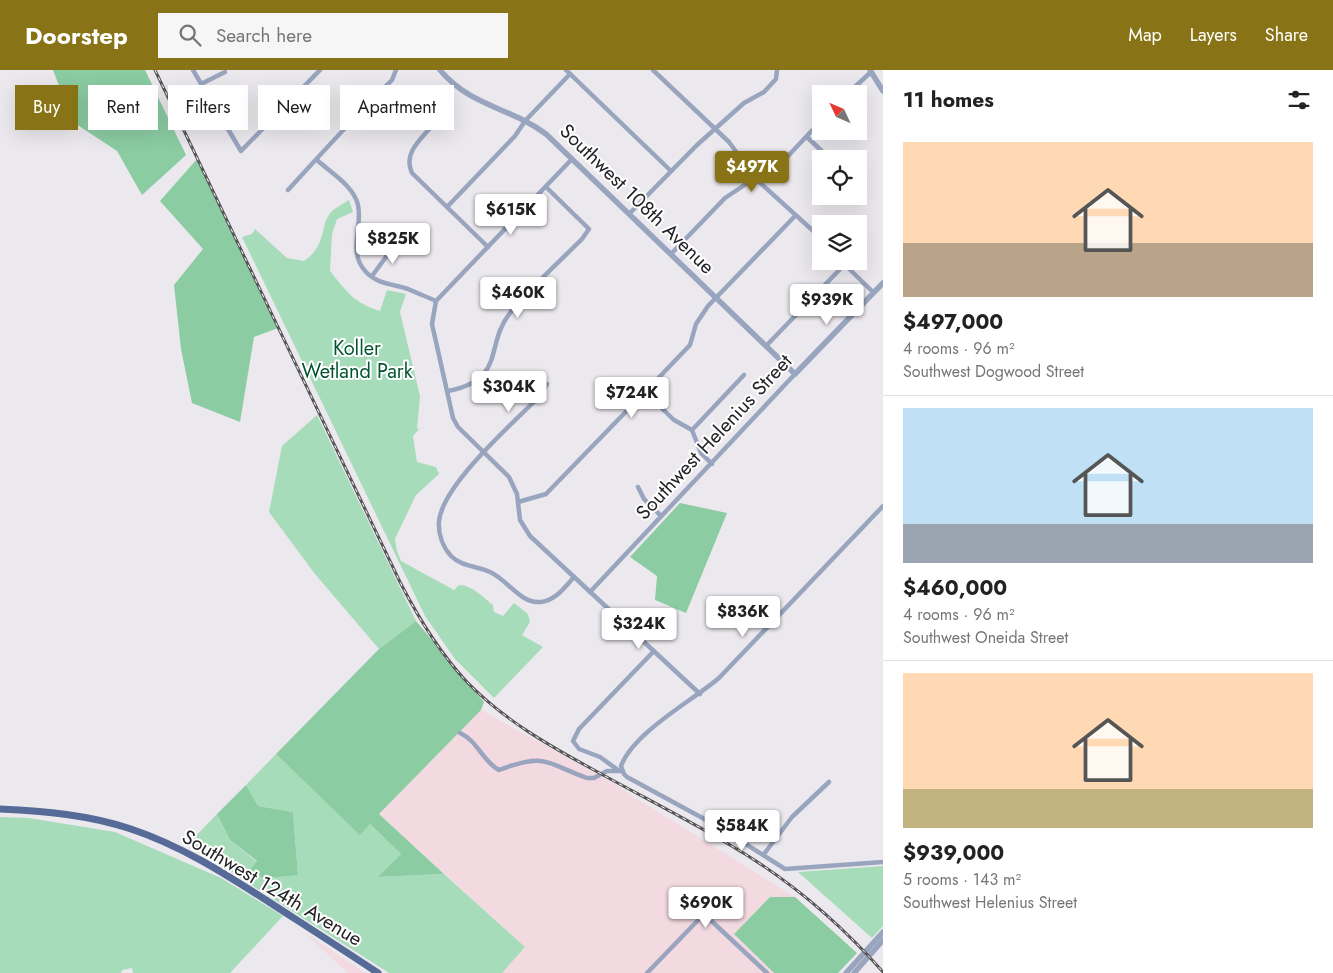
<!DOCTYPE html>
<meta charset="utf-8">
<style>
body{margin:0;font-family:Jost,sans-serif;background:#f6f6f6;color:#222;height:100vh;display:flex;flex-direction:column;font-size:19px;white-space:nowrap}
*{box-sizing:border-box;margin:0}
p{font-size:16px;color:#767676}
.icon{flex:none;width:28px;height:28px;fill:none;stroke:currentColor;stroke-width:2;stroke-linecap:round;stroke-linejoin:round}
.map{position:relative;flex:1;overflow:hidden}
.drawer{display:flex;flex-direction:column;background:#fff;width:450px}
.drawer>*{flex:none}
.guide{position:absolute;left:15px;top:15px;width:475px;height:45px;display:flex;gap:10px}
.needle{width:32px;rotate:314deg}
.buttons{position:absolute;left:812px;top:15px;display:grid;gap:10px}
.buttons a{display:grid;place-items:center;width:55px;height:55px;border-radius:0px;background:#fff;box-shadow:0 5px 20px #0002;font-size:25px}
.price{position:absolute;translate:-50% -42px;padding:0 11px;border-radius:5px;background:#fff;color:#222;font-size:16px;line-height:32px;filter:drop-shadow(0 1px 2px #0008)}
.price::after{content:'';position:absolute;left:50%;top:30px;width:15px;height:11px;margin-left:-8px;background:inherit;clip-path:polygon(0 0,100% 0,50% 100%)}
.price.active{background:#887416;color:#fff}
ul{padding:0;list-style:none}
li{display:grid;align-content:center;gap:10px;height:265px;padding:0 20px}
li+li{border-top:1px solid #e0e0e0}
li span{display:grid;place-items:center;height:155px;border-radius:0px;color:#555}
li>.icon{margin-inline-start:auto}
span .icon{width:90px;height:90px;fill:#fffc;stroke-width:1}
li b{font-size:21px}
h2{display:flex;justify-content:space-between;align-items:center;height:60px;padding:0 20px;font-size:21px}
.pill{padding:0 18px;border-radius:0px;background:#fff;box-shadow:0 5px 20px #0002;font-size:18px;line-height:45px}
.pill.active{background:#887416;color:#fff}
header{display:flex;align-items:center;gap:30px;box-sizing:border-box;height:70px;padding:0 25px;background:#887416;color:#fff}
header strong{font-size:24px}
nav{display:flex;gap:28px;margin-inline-start:auto;font-size:18px}
.search{width:350px;height:45px;background:#f6f6f6;display:flex;align-items:center;gap:12px;box-sizing:border-box;padding:0 18px;border-radius:0px;color:#767676;font-size:19px}
main{display:flex;flex:1;min-height:0}
.map>svg:first-child{display:block}
.industrial{fill:#f3d9e0}
.green{fill:#a7dcba}
.forest{fill:#8bcca3}
.lines{fill:none;stroke-linecap:round;stroke-linejoin:round}
.minor{stroke:#99a5bf;stroke-width:4.5}
.tertiary{stroke:#99a5bf;stroke-width:5.5}
.primary{stroke:#566b98;stroke-width:7}
.rail-casing{stroke:#575558;stroke-width:3}
.rail{stroke:#fff;stroke-width:1;stroke-dasharray:4;stroke-linecap:butt}
.labels{text-anchor:middle;dominant-baseline:central;stroke-width:4;stroke-linejoin:round;paint-order:stroke}
.street-label{font-size:20px;fill:#242325;stroke:#fff}
.park-label{font-size:20px;fill:#045632;stroke:#fff}
</style>
<header>
<strong>Doorstep</strong>
<div class="search"><svg class="icon" aria-label="search" viewBox="0 0 24 24"><circle cx="10" cy="10" r="6"/><path d="M15 15l6 6"/></svg>Search here</div>
<nav><a>Map</a><a>Layers</a><a>Share</a></nav>
</header>
<main>
<div class="map">
<svg width="883" height="903" viewBox="0 0 883 903">
<rect width="100%" height="100%" fill="#ece9ee"/>
<g class="industrial">
<polygon points="481,640 604,708 795,827 770,827 734,864 774,903 502,903 525,877 379,744"/>
<polygon points="304,862 365,903 348,903"/>
</g>
<g class="green">
<path d="M349,130l4,12 -16,7 -5,15 -2,37c17,21 24,32 50,40l7,-21 19,4 -6,18 20,84 -3,33 3,-1 -7,8 4,26 19,5 3,7 -23,21 -21,44 2,12 4,10 53,29 5,-5c13,0 25,13 34,20l1,7 9,4 11,-13 14,11 2,8 -8,13 21,12 -49,51 -39,-39 -30,-43 -183,-379 10,-3 3,-5 32,29 17,3c24,-16 15,-37 28,-50 5,-4 12,-8 17,-11z"/>
<polygon points="317,345 416,551 379,579 315,504 269,442 282,376"/>
<polygon points="276,684 360,764 370,754 401,784 379,807 444,804 525,877 502,903 389,903 242,809 190,772 217,744 230,770 257,792 247,803 298,804 293,742 258,736 246,715"/>
<polygon points="0,747 29,748 115,762 221,808 283,846 230,903 133,903 132,898 122,900 121,903 0,903"/>
<polygon points="883,796 883,856 872,868 798,802"/>
</g>
<g class="forest">
<polygon points="53,0 145,0 186,85 142,125 117,81 73,52"/>
<polygon points="197,89 278,258 254,267 240,352 192,333 181,279 174,215 203,179 160,131"/>
<polygon points="680,433 727,443 686,543 655,530 657,506 630,487"/>
<polygon points="416,551 484,632 481,640 379,744 444,804 378,807 401,784 370,754 360,765 276,684 379,579"/>
<polygon points="246,715 258,736 293,742 298,805 265,808 247,803 257,791 230,770 217,744"/>
<polygon points="770,827 795,827 857,883 838,903 774,903 734,864"/>
</g>
<g class="lines">
<g class="minor">
<polyline points="193,0 241,81 320,0"/>
<polyline points="566,0 671,101"/>
<polyline points="653,0 729,72 756,109 821,168"/>
<polyline points="201,14 225,2"/>
<polyline points="847,24 871,2"/>
<path d="M431,57c-12,14 -28,27 -19,46l76,74"/>
<polyline points="807,67 830,89"/>
<polyline points="572,89 436,231 432,254 453,348 458,357 509,407 517,424 520,450 530,466 700,624"/>
<path d="M317,90c13,12 37,26 41,45 5,23 -11,47 8,67 11,12 27,12 42,17 9,4 19,8 28,12"/>
<path d="M288,120c34,-37 67,-74 104,-110l4,-10"/>
<polyline points="447,137 515,66 525,51 570,4"/>
<polyline points="629,144 697,75 744,33 764,22 776,9 777,0"/>
<polyline points="671,184 725,128 788,86 821,51"/>
<polyline points="841,191 873,222"/>
<polyline points="372,206 397,172"/>
<polyline points="766,276 844,195"/>
<path d="M547,314l-6,11c-27,27 -98,89 -102,126 -1,13 4,26 12,35 11,11 26,10 39,16 18,8 30,32 51,30 15,-2 24,-15 33,-25"/>
<path d="M448,321c59,-12 36,-45 62,-78 21,-26 48,-50 72,-74l7,-10 -43,-42"/>
<polyline points="645,322 674,350 692,360 701,383 712,394"/>
<polyline points="692,360 744,305"/>
<polyline points="638,417 644,429 661,446"/>
<polyline points="518,432 546,424 645,322 690,275 696,254 708,236 795,146"/>
<path d="M883,436l-164,172c-27,23 -85,54 -98,88l3,8 3,3 92,50 66,42 98,-7"/>
<polyline points="590,522 795,304"/>
<path d="M460,663c18,8 22,28 39,37 47,-18 46,-7 88,8h7l13,-7h15"/>
<polyline points="618,700 600,687 579,679 573,671 579,659 654,581"/>
<polyline points="764,784 792,747 829,712"/>
<polyline points="647,903 704,844 767,903"/>
</g>
<g class="tertiary">
<path d="M440,0c31,37 70,37 106,64l249,240 88,-91"/>
<polyline points="870,0 883,21"/>
<polyline points="846,903 883,862"/>
<polyline points="854,903 883,870"/>
</g>
<path class="primary" d="M0,739c45,2 89,6 131,20 51,17 94,45 138,73 37,24 73,47 109,71"/>
<g class="rail-casing">
<path id="rail" d="M155,0l245,512c19,37 39,70 67,100 37,38 81,63 127,88 45,25 91,48 136,75 57,33 109,77 153,127"/>
</g>
<use href="#rail" class="rail"/>
</g>
<g class="labels">
<g class="street-label">
<text transform="translate(637 129) rotate(44)">Southwest 108th Avenue</text>
<text transform="translate(714 367) rotate(-47)">Southwest Helenius Street</text>
<text transform="translate(272 818) rotate(31)">Southwest 124th Avenue</text>
</g>
<g class="park-label">
<text x="357" y="278">Koller<tspan x="357" dy="23">Wetland Park</tspan></text>
</g>
</g>
</svg>
<div class="buttons">
<a><svg class="needle" viewBox="-14 -14 28 28"><path d="M0-13l5 13h-10z" fill="#e53935"/><path d="M0 13l5-13h-10z" fill="#767676"/></svg></a>
<a><svg class="icon" aria-label="locate" viewBox="0 0 24 24"><circle cx="12" cy="12" r="6"/><path d="M12 2v4M12 18v4M2 12h4M18 12h4"/></svg></a>
<a><svg class="icon" aria-label="layers" viewBox="0 0 24 24"><path d="M12 4l9 5-9 5-9-5zM3 14l9 5 9-5"/></svg></a>
</div>
<b class="price active" style="left:752px;top:123px">$497K</b>
<b class="price" style="left:511px;top:166px">$615K</b>
<b class="price" style="left:393px;top:195px">$825K</b>
<b class="price" style="left:518px;top:249px">$460K</b>
<b class="price" style="left:827px;top:256px">$939K</b>
<b class="price" style="left:509px;top:343px">$304K</b>
<b class="price" style="left:632px;top:349px">$724K</b>
<b class="price" style="left:743px;top:568px">$836K</b>
<b class="price" style="left:639px;top:580px">$324K</b>
<b class="price" style="left:742px;top:782px">$584K</b>
<b class="price" style="left:706px;top:859px">$690K</b>
<div class="guide">
<a class="pill active">Buy</a>
<a class="pill">Rent</a>
<a class="pill">Filters</a>
<a class="pill">New</a>
<a class="pill">Apartment</a>
</div>
</div>
<section class="drawer">
<h2>11 homes<svg class="icon" aria-label="filters" viewBox="0 0 24 24"><path d="M4 7h16M4 17h16"/><circle cx="9" cy="7" r="2"/><circle cx="15" cy="17" r="2"/></svg></h2>
<ul>
<li><span style="background:linear-gradient(#ffd9b3 65%,#b9a48a 0)"><svg class="icon" aria-label="home" viewBox="0 0 24 24"><path d="M3 11l9-7 9 7M6 9v11h12V9"/></svg></span><div><b>$497,000</b><p>4 rooms · 96 m²</p><p>Southwest Dogwood Street</p></div></li>
<li><span style="background:linear-gradient(#bfe0f5 75%,#9aa5b1 0)"><svg class="icon" aria-label="home" viewBox="0 0 24 24"><path d="M3 11l9-7 9 7M6 9v11h12V9"/></svg></span><div><b>$460,000</b><p>4 rooms · 96 m²</p><p>Southwest Oneida Street</p></div></li>
<li><span style="background:linear-gradient(#ffd9b3 75%,#c2b280 0)"><svg class="icon" aria-label="home" viewBox="0 0 24 24"><path d="M3 11l9-7 9 7M6 9v11h12V9"/></svg></span><div><b>$939,000</b><p>5 rooms · 143 m²</p><p>Southwest Helenius Street</p></div></li>
</ul>
</section>
</main>
